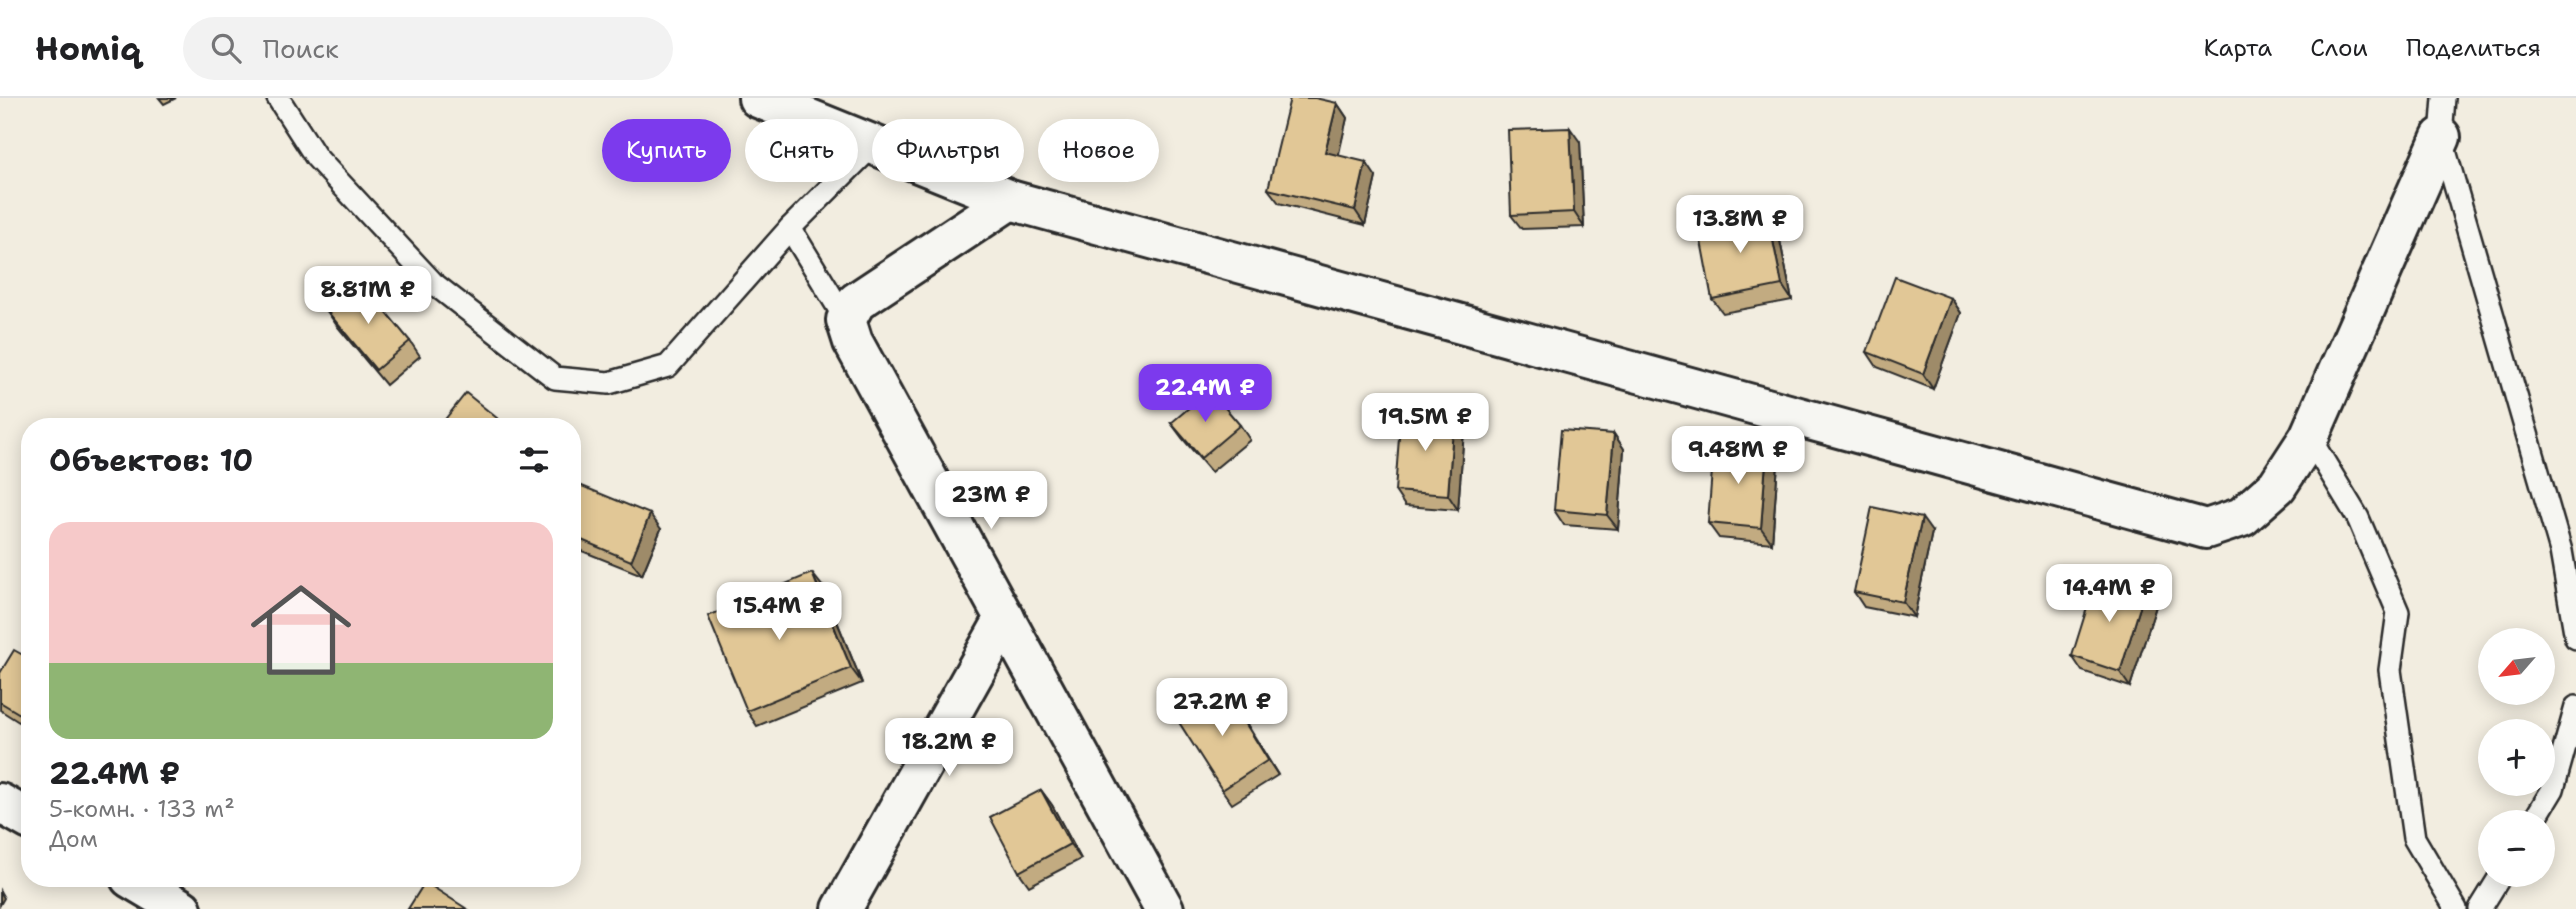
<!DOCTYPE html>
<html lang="ru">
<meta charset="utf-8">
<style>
body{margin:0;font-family:"Shantell Sans",sans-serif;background:#f2f2f2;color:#202124;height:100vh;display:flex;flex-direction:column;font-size:26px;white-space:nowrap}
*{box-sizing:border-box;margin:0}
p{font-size:23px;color:#757577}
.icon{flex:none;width:38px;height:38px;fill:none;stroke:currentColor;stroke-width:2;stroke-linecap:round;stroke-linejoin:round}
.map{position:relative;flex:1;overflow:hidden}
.drawer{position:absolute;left:21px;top:320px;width:560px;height:469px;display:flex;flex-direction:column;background:#fff;border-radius:28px;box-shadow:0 4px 18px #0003}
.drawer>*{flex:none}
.banner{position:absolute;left:602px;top:21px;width:665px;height:63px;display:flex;gap:14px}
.needle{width:46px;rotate:242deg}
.tools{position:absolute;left:2478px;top:530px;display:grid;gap:14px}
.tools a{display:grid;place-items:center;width:77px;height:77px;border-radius:50%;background:#fff;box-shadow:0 4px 18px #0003;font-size:35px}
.price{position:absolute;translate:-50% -60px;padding:0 16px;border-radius:14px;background:#fff;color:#222;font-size:23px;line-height:46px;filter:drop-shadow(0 2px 4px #0008)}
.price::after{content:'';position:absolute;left:50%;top:42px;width:21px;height:16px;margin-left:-10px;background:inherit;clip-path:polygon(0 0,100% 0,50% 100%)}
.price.current{background:#7c3aed;color:#fff}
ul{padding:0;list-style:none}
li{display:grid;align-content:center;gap:14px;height:371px;padding:0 28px}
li+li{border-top:2px solid #e0e0e0}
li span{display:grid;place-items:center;height:217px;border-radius:21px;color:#555}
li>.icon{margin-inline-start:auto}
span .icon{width:126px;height:126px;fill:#fffc;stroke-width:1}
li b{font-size:30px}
h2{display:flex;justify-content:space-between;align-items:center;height:84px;padding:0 28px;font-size:30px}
.chip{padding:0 24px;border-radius:32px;background:#fff;box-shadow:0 4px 18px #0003;font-size:24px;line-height:63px}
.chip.current{background:#7c3aed;color:#fff}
header{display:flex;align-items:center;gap:42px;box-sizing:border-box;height:98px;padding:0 35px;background:#fff;border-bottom:2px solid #e0e0e0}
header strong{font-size:33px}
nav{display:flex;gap:38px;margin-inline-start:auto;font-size:24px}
.search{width:490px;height:63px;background:#f2f2f2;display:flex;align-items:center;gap:18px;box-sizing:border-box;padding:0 24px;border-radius:38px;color:#757577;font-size:26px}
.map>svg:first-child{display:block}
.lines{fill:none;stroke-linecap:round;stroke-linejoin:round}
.lane-casing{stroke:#2b2b2b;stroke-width:26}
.street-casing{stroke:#2b2b2b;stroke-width:44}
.lane{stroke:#f6f6f2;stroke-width:21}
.street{stroke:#f6f6f2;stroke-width:38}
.wall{fill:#c2ab81;stroke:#2b2b2b;stroke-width:2}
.shaded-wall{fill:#9e8b69;stroke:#2b2b2b;stroke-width:2}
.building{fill:#e1c796;stroke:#2b2b2b;stroke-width:2}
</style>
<header>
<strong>Homiq</strong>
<div class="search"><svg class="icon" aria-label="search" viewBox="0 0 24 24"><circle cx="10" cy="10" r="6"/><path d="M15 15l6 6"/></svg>Поиск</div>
<nav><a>Карта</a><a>Слои</a><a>Поделиться</a></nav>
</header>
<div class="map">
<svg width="2576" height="811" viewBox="0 0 2576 811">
<rect width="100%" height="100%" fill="#f2ede0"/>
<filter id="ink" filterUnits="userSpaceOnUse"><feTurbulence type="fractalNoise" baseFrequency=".0143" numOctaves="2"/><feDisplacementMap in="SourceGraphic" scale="14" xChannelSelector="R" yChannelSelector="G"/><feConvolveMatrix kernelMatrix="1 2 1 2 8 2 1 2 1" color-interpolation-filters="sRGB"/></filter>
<g filter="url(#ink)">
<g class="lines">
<g class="lane-casing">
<g id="lane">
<polyline points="278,0 316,59 433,185 555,280 609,285 668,268 790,130 873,47"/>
<polyline points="2444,0 2441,39 2561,453 2576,540"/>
<polyline points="790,130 846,222"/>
<polyline points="2309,339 2358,420 2398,514 2390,572 2414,740 2456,811"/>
<polyline points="2533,724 2553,691 2576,609"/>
<polyline points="2480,811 2501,777"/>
</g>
</g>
<g class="street-casing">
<g id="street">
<polyline points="758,0 1010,102 2206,431 2242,419 2277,388 2309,339 2441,39"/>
<polyline points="1010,102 856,204 846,222 853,244 1164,811"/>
<polyline points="0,705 30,722"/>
<polyline points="130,780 182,811"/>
<polyline points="842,811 1005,520"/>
</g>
</g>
<use href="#lane" class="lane"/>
<use href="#street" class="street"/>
</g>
<g class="wall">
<polygon points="159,0 176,0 164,6"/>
<polygon points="1337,5 1347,20 1338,57 1376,79 1365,127 1279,105 1268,91"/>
<polygon points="1580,44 1584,129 1522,131 1511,117"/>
<polygon points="1767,113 1777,128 1792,202 1723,215 1712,201"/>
<polygon points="1951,200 1961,215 1933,291 1877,269 1867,254"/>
<polygon points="327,213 410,243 420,258 386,287 337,228"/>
<polygon points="1454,317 1464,332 1458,412 1405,408 1395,393"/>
<polygon points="1171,325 1240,327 1250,342 1211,374 1182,340"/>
<polygon points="1614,336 1624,351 1618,431 1564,427 1554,412"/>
<polygon points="1767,350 1778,365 1772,445 1719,440 1708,425"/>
<polygon points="572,399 661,431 642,477 572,449"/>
<polygon points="1932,434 1914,519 1864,509 1854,494"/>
<polygon points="823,489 862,585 757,628 747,613"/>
<polygon points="2145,493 2156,508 2130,589 2082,573 2072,558"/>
<polygon points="30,561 30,631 0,612 0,575"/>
<polygon points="1223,589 1278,677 1232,706 1222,692"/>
<polygon points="1041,692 1052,707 1081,761 1029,788 1019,774"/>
</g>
<g class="shaded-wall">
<polygon points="1337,5 1347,20 1336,69 1325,54"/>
<polygon points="1570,30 1580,44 1584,129 1574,114"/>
<polygon points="1366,64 1376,79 1365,127 1355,112"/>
<polygon points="1767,113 1777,128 1792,202 1782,187"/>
<polygon points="1951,200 1961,215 1933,291 1923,276"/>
<polygon points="1454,317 1464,332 1458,412 1448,397"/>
<polygon points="1614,336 1624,351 1618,431 1607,417"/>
<polygon points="1767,350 1778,365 1772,445 1761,430"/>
<polygon points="650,416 661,431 642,477 631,463"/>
<polygon points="1922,420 1932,434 1914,519 1903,504"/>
<polygon points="812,475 823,489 862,585 851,570"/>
<polygon points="2145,493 2156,508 2130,589 2120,574"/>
<polygon points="1223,589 1233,603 1278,677 1268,662"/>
<polygon points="1041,692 1052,707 1081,761 1070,746"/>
<polygon points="0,793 4,800 0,807"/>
</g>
<g class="building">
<polygon points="1290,0 1315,0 1337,5 1325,54 1366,64 1355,112 1268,91"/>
<polygon points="1570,30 1574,114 1511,117 1508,32"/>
<polygon points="1767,113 1782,187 1712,201 1698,127"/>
<polygon points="1895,179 1951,200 1923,276 1867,254"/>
<polygon points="361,184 410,243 376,272 327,213"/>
<polygon points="1210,292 1240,327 1201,360 1171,325"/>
<polygon points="466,295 508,329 439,329"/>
<polygon points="1401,313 1454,317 1448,397 1395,393"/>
<polygon points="1561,332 1614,336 1607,417 1554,412"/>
<polygon points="1714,346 1767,350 1761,430 1708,425"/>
<polygon points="577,386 650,416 631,463 572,438 572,399"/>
<polygon points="1872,409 1922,420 1903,504 1854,494"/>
<polygon points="812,475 851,570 747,613 708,518"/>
<polygon points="2097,478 2145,493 2120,574 2072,558"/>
<polygon points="14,552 30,561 30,622 0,604 0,575"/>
<polygon points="1223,589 1268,662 1222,692 1175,618"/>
<polygon points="1041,692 1070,746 1019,774 990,719"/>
<polygon points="425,784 467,811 408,811"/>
</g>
</g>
</svg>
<div class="tools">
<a><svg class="needle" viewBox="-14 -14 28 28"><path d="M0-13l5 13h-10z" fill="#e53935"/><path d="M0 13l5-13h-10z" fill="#757577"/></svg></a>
<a>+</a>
<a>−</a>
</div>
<b class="price" style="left:1740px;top:157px">13.8M ₽</b>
<b class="price" style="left:368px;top:228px">8.81M ₽</b>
<b class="price current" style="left:1205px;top:326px">22.4M ₽</b>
<b class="price" style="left:1425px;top:355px">19.5M ₽</b>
<b class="price" style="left:1738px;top:388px">9.48M ₽</b>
<b class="price" style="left:991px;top:433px">23M ₽</b>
<b class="price" style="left:2109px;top:526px">14.4M ₽</b>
<b class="price" style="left:779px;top:544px">15.4M ₽</b>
<b class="price" style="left:1222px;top:640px">27.2M ₽</b>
<b class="price" style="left:949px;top:680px">18.2M ₽</b>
<div class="banner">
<a class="chip current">Купить</a>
<a class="chip">Снять</a>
<a class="chip">Фильтры</a>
<a class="chip">Новое</a>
</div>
<section class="drawer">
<h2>Объектов: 10<svg class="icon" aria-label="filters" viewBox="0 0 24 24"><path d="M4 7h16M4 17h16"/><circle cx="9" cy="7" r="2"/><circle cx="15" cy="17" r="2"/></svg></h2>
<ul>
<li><span style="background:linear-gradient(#f6c9c9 65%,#8fb573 0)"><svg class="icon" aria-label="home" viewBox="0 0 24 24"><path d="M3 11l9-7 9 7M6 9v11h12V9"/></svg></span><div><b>22.4M ₽</b><p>5-комн. · 133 m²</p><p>Дом</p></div></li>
</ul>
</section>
</div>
